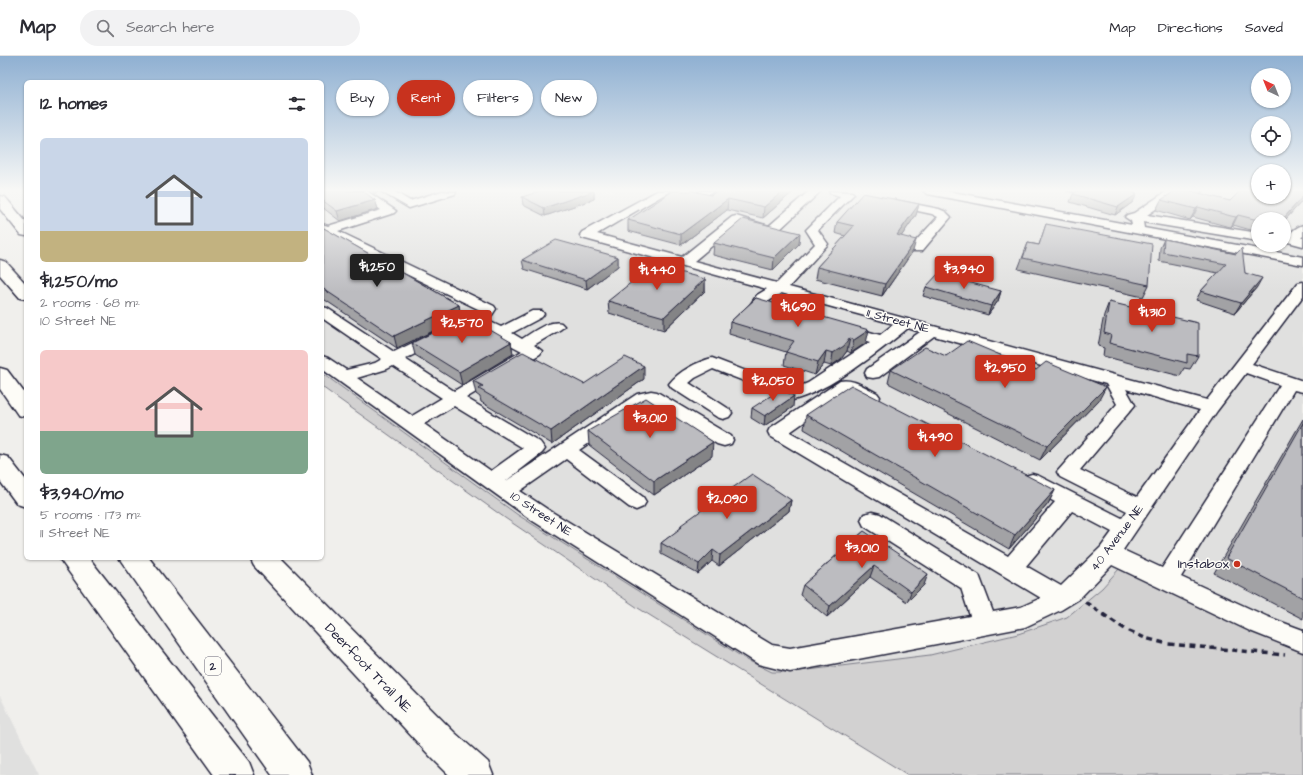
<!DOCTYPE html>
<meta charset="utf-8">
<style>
body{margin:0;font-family:"Architects Daughter",sans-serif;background:#f2f2f3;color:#2b2b33;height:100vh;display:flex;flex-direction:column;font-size:15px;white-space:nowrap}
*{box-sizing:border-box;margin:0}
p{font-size:13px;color:#7c7c81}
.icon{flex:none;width:22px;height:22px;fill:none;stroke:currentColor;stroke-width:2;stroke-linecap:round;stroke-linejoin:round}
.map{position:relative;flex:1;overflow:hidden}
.sheet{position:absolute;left:24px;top:24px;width:300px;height:480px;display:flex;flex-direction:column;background:#fff;border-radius:6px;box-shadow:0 1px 3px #0004}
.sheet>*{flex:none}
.hud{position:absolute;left:336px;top:24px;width:380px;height:36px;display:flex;gap:8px}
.needle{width:26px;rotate:317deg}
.buttons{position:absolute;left:1251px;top:12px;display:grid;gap:8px}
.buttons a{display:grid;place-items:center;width:40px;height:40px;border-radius:50%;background:#fff;box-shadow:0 1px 3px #0004;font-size:20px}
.price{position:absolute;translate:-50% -34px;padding:0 9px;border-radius:4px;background:#c8321e;color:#fff;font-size:13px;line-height:26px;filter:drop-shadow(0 1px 2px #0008)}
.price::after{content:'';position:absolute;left:50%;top:24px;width:12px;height:9px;margin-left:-6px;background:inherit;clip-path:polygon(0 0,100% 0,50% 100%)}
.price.current{background:#222;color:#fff}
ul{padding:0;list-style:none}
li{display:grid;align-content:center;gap:8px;height:212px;padding:0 16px}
li span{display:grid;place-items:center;height:124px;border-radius:6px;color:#555}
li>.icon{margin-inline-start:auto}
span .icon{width:72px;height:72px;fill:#fffc;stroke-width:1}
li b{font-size:17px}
h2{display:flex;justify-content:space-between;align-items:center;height:48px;padding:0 16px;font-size:17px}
.tag{padding:0 14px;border-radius:18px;background:#fff;box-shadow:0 1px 3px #0004;font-size:14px;line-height:36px}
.tag.current{background:#c8321e;color:#fff}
header{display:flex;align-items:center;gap:24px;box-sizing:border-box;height:56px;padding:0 20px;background:#fff;border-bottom:1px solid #e1e1e2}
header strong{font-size:19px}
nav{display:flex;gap:22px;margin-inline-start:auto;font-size:14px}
.search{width:280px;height:36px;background:#f2f2f3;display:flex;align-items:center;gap:10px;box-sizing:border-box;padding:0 14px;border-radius:22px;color:#7c7c81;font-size:15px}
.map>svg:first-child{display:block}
.built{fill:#e0e0df;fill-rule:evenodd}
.green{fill:#d2d1d1;stroke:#7a7a86}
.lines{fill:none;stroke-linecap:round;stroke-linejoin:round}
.minor-casing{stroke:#22223b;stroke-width:3}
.highway-casing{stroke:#22223b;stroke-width:3}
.path{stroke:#22223b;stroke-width:3.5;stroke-dasharray:6 4.5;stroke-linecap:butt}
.minor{fill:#fdfcf7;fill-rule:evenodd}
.highway{fill:#fdfcf7;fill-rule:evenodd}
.wall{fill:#a2a2a5;stroke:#22223b}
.shaded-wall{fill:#848486;stroke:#22223b}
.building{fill:#bcbcc0;stroke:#22223b}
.poi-dot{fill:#c8321e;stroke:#fdfcf7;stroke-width:1.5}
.labels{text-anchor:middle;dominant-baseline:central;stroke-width:3;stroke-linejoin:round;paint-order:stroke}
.shield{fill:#fdfcf7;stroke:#646373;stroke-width:1}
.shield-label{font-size:11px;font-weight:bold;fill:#22223b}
.street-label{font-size:12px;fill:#22223b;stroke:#fdfcf7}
.near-poi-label{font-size:14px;fill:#22223b;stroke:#fdfcf7;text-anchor:end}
.near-street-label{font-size:14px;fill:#22223b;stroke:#fdfcf7}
</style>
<header>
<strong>Map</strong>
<div class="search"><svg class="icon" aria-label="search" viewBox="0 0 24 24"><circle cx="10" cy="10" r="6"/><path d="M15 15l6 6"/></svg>Search here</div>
<nav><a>Map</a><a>Directions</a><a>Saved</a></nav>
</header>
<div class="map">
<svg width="1303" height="719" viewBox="0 0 1303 719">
<rect width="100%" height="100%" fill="#f0efec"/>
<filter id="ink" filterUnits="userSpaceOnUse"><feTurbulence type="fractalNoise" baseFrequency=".025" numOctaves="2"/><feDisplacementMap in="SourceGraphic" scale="8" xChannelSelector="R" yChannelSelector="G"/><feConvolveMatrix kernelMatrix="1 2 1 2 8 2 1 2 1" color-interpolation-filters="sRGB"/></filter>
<g filter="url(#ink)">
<g class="built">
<path d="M322,135h936v6h26l19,-6v458l-41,-15 -143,-65 -17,19 -35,29 -49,17 -88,21 -92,13 -46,4h-20l-25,-12 -229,-145 -196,-142zM1258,163h26v26h-26z"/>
<polygon points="0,640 39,719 0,719"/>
</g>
<polygon class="green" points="322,317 518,459 747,604 772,616 792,616 930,599 1018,578 1067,561 1102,532 1119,513 1262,578 1303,593 1303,719 908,719 638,552 505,462 322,331"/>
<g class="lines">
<g class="minor-casing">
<g id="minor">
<path d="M354,135h13l29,20 -2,2 -56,18 156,75 2,3 -4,6 -8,4 17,8 31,-16h10l2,3 -2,3 -30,16 10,6c11,-7 26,-19 39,-16l3,3 -3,3 -27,16 8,6 -2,3 -74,44 74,44 5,7 -3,4 -36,28 131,-87 14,-3 6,1 74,44 2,4 -2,4 -7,2 -7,-2 -68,-42 -70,48 64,47 3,5 -3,5 -7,3 -7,-3 -63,-48 -46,32 27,18 225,136 18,3 180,-32 -9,-28 -97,-62 -3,-6 3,-6 8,-2 8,2 99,61 14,37 28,-5 20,-9 -271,-162 -2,-4 2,-4 70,-47c13,-3 26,7 37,12l3,4 -3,4 -6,1 -6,-1 -18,-9 -57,40 218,124 47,-54 -30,-16 -3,-5 3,-5 7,-2 7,2 83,42 5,-7 -67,-34 -3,-5 60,-68 -11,-20 -172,-48 -55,41 -6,1 -6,-1 -2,-4 2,-4 53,-37 -12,-4c-29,24 -79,63 -115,72l-80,-31 -18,9 -6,5 40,26 3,4 -3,4 -6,2 -6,-2 -45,-29 -3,-4c10,-13 28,-22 43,-26l81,31 15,-6 62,-41 -30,-9 -3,-3 3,-3 5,-2 35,10 14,-11 -113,-31 -15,10 13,4 2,3 -2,3c-7,2 -25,-1 -29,-8l7,-10 10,-6 -185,-51 -2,-3 2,-3 75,-41h13l-73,43 85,23 50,-40 4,-1 33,10 40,-35h12l-44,41 -4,1 -6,-3 -3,1 -26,-7 -44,37 83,22 38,-39 -9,-14 34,-34 -10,-3 -1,-2 23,1 2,2 -36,36 10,14 -39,43 418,113 91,-117 5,-1v14l-51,68 51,17v11l-9,-2 -113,187 87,40 35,13v22l-53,-21 -138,-66 -33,34 -18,11 -36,17 -235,45 -32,-8 -225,-143 -211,-152v-13l6,2 18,12 29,-7 7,-4 -60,-41v-11l5,1 67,44 86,-42 -154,-75 -4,1v-12l6,2 53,-16zM473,269l49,26 -68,40 -49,-32zM393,310l49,32 -30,18 -55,-38 30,-9zM1246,317l34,12 -118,183 -39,-18 94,-139zM1126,333l74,21 -63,87 -57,-27 55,-65zM454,350l69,42 -32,23 -67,-47zM1072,455l40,21 -11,15 -40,39 -35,-20z"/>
<polygon points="380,135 393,135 410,145 442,135 456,136 455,138 409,152"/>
<polygon points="700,135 713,135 700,144 692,144 690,142"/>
<polygon points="923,135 947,135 1132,169 1131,165 1125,161 1127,159 1134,157 1167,135 1202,135 1197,138 1176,139 1147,159 1258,177 1258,185 1143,166 1144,172 1303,201 1303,209 928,138"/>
<polygon points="894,144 939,153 946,156 951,161 922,195 912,195 911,192 912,189 938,161 932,158 890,149 888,147 890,145"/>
<path d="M1303,169v11l-2,2h2v8l-15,-4 -2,-3c4,-6 10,-12 17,-14z"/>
</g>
</g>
<g class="highway-casing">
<g id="highway">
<polygon points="0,140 5,141 26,166 26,180 21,179 0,153"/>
<polygon points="0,204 6,206 26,228 26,243 20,242 0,219"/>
<polygon points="0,312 7,314 26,339 26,361 18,359 0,333"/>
<polygon points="0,399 8,401 26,424 26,451 17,448 0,425"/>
<polygon points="59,502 89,502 249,706 254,719 214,719"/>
<polygon points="119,502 149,502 307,706 312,719 272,719"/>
<polygon points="250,502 281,502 454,676 488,706 493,719 449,719 430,700 254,510"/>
</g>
</g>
<polyline class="path" points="1085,546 1125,573 1145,582 1168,588 1285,599"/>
<use href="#minor" class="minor"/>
<use href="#highway" class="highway"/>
</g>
<g class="wall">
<polygon points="322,135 375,144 378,153 340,165 322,151"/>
<polygon points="594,135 594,143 545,160 523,149 522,141"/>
<polygon points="717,135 794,135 763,162 727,154 681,189 628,175 628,164 711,139"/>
<polygon points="1066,135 1126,135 1133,146 1115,159 1070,146 1073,138 1074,137"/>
<polygon points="1303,135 1303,144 1284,165 1258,163 1258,176 1233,169 1231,171 1226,170 1193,161 1190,164 1156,154 1161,144 1230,145"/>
<polygon points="919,148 916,159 901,180 913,195 882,240 815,223 817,211 845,180 835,177 837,166"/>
<polygon points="1046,168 1149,229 1143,241 1018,213 1028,187 1039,189"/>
<polygon points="322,171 459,249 461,262 397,292 322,242"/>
<polygon points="1164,183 1236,198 1245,217 1257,231 1235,257 1196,244 1201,235 1218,217 1159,205 1160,192"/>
<polygon points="714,187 799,188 773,214 713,199"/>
<polygon points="618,201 618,210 587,233 524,213 522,204"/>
<polygon points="705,223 705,235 664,274 609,257 608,245"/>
<polygon points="926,231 1001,235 998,245 988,259 923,240"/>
<polygon points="756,242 866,287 851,297 847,295 841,303 831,310 824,308 815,319 784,309 786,296 729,278 730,266"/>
<polygon points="1109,246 1198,300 1190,313 1184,312 1180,320 1103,300 1104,292 1098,290 1104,259"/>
<polygon points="511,286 513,298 462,329 415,299 412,287"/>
<polygon points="946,300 1036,314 1099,344 1040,404 888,327 891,314"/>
<polygon points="644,323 552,388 481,346 480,341 476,338 473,325 584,328"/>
<polygon points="793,351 764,370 751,362 752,352"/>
<polygon points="806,359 1055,434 1048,448 1009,493 804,373"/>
<polygon points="1303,363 1303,563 1214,517"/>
<polygon points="588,375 712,400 654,439 589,389"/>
<polygon points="791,444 789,455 719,510 712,505 698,518 661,498 661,487 680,473 681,469"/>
<polygon points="864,475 924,529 907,546 870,521 827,561 800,539 803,529"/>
</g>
<g class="shaded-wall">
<polygon points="373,135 379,135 379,136 374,138"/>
<polygon points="594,135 594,143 545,160 544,152"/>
<polygon points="783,135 794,135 763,162 764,151"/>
<polygon points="1137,138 1133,146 1115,159 1118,151"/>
<polygon points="1303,140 1303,144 1284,165 1284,163 1283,163"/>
<polygon points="728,143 727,154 681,189 681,178"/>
<polygon points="375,144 378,153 340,165 337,155"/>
<polygon points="919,148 916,159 894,191 897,179"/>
<polygon points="1198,151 1193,161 1190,164 1196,153"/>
<polygon points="1238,159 1233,169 1231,171 1236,161"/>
<polygon points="800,177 799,188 773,214 774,202"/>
<polygon points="916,184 913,195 882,240 885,228"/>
<polygon points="618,201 618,210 587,233 586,224"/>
<polygon points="1262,222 1257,231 1235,257 1241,247"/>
<polygon points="705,223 705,235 664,274 664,261"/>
<polygon points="1001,235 998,245 988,259 991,250"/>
<polygon points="459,249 461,262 397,292 394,280"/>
<polygon points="869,274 866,287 851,297 854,284"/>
<polygon points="850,282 847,295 841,303 831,310 833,297"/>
<polygon points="511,286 513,298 462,329 459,316"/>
<polygon points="826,295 824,308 815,319 818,306"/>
<polygon points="644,310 644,323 552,388 551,375"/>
<polygon points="1106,331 1099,344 1040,404 1047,390"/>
<polygon points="794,340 793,351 764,370 765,360"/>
<polygon points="713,386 712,400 654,439 654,425"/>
<polygon points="1055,434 1048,448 1009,493 1015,479"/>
<polygon points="791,444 789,455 719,510 720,499"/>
<polygon points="713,494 712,505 698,518 699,508"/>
<polygon points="874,510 870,521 827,561 830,550"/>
<polygon points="928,518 924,529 907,546 911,536"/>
</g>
<g class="building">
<polygon points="322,135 363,135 375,144 337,155 322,144"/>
<polygon points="540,135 594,135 544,152 522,141"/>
<polygon points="673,135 693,135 711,139 717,135 783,135 764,151 728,143 681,178 628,164"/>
<polygon points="1078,135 1126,135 1137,138 1118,151 1073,138"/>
<polygon points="1175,135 1191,135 1230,145 1240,135 1258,135 1258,141 1284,141 1284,135 1303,135 1303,140 1283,163 1258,163 1258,164 1238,159 1236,161 1231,160 1198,151 1196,153 1161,144"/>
<polygon points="863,137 919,148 897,179 916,184 885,228 817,211 854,170 837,166"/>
<polygon points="743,163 800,177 774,202 714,187"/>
<polygon points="1046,168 1152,188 1149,229 1023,202 1028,187 1039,189"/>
<polygon points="322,171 459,249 394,280 322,232"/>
<polygon points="1164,183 1236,198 1242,192 1245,217 1262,222 1241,247 1201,235 1226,208 1163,196"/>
<polygon points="556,184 618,201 586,224 522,204"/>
<polygon points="653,209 705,223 664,261 608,245"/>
<polygon points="938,218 1001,235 991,250 926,231"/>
<polygon points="756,242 869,274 854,284 850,282 844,290 833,297 826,295 818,306 786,296 794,285 730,266"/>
<polygon points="1109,246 1198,267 1198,300 1187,298 1187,307 1109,287 1111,279 1104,277"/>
<polygon points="466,260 511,286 459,316 412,287"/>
<polygon points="967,285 1036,314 1046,306 1106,331 1047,390 891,314 925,291 946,300"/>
<polygon points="523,296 584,328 625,301 644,310 551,375 479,333 483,330 473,325"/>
<polygon points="851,329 1055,434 1015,479 806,359"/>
<polygon points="781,333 794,340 765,360 752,352"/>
<polygon points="646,342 713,386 654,425 588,375"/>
<polygon points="1303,367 1303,542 1226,502"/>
<polygon points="752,418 791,444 720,499 713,494 699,508 661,487 682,471 681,469"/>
<polygon points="864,475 928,518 911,536 874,510 830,550 803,529"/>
</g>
</g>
<linearGradient id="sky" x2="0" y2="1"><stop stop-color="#8fb0d2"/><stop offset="0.57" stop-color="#f8f8f6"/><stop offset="1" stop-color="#f8f8f6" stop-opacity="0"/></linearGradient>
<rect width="1303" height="236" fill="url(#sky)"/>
<circle class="poi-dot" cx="1237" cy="508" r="4"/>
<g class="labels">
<rect class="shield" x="205" y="601" width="16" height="18" rx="3"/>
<g class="shield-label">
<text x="213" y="610">2</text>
</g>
<g class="street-label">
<text transform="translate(898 265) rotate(15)">11 Street NE</text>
<text transform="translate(541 458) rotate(33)">10 Street NE</text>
<text transform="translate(1117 482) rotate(-53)">40 Avenue NE</text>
</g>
<g class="near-poi-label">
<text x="1229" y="508">Instabox</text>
</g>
<g class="near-street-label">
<text transform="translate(368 612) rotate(46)">Deerfoot Trail NE</text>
</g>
</g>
</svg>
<div class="buttons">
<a><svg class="needle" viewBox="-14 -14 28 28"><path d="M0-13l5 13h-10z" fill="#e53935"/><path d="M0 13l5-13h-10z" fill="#7c7c81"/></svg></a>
<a><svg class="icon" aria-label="locate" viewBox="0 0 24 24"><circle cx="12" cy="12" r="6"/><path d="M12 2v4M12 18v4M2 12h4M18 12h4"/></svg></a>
<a>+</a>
<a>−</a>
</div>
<b class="price current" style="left:377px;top:232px">$1,250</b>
<b class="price" style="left:964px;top:234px">$3,940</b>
<b class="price" style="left:657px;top:235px">$1,440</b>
<b class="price" style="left:798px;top:272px">$1,690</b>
<b class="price" style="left:1152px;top:277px">$1,310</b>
<b class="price" style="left:462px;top:288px">$2,570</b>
<b class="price" style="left:1005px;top:333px">$2,950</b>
<b class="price" style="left:773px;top:346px">$2,050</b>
<b class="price" style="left:650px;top:383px">$3,010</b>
<b class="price" style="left:935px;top:402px">$1,490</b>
<b class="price" style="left:727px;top:464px">$2,090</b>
<b class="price" style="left:862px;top:513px">$3,010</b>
<div class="hud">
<a class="tag">Buy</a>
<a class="tag current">Rent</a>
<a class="tag">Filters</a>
<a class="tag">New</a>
</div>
<section class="sheet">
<h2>12 homes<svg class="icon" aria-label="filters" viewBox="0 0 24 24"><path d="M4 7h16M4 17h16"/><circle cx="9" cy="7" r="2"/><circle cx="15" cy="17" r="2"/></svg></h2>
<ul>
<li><span style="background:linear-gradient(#c9d6e8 75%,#c2b280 0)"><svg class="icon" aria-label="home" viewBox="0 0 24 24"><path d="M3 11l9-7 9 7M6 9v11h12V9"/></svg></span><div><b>$1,250/mo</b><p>2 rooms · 68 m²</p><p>10 Street NE</p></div></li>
<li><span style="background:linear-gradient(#f6c9c9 65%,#7fa58c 0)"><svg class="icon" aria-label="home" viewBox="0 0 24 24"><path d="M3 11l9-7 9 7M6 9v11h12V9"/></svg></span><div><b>$3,940/mo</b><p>5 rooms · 173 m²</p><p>11 Street NE</p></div></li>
</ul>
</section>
</div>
